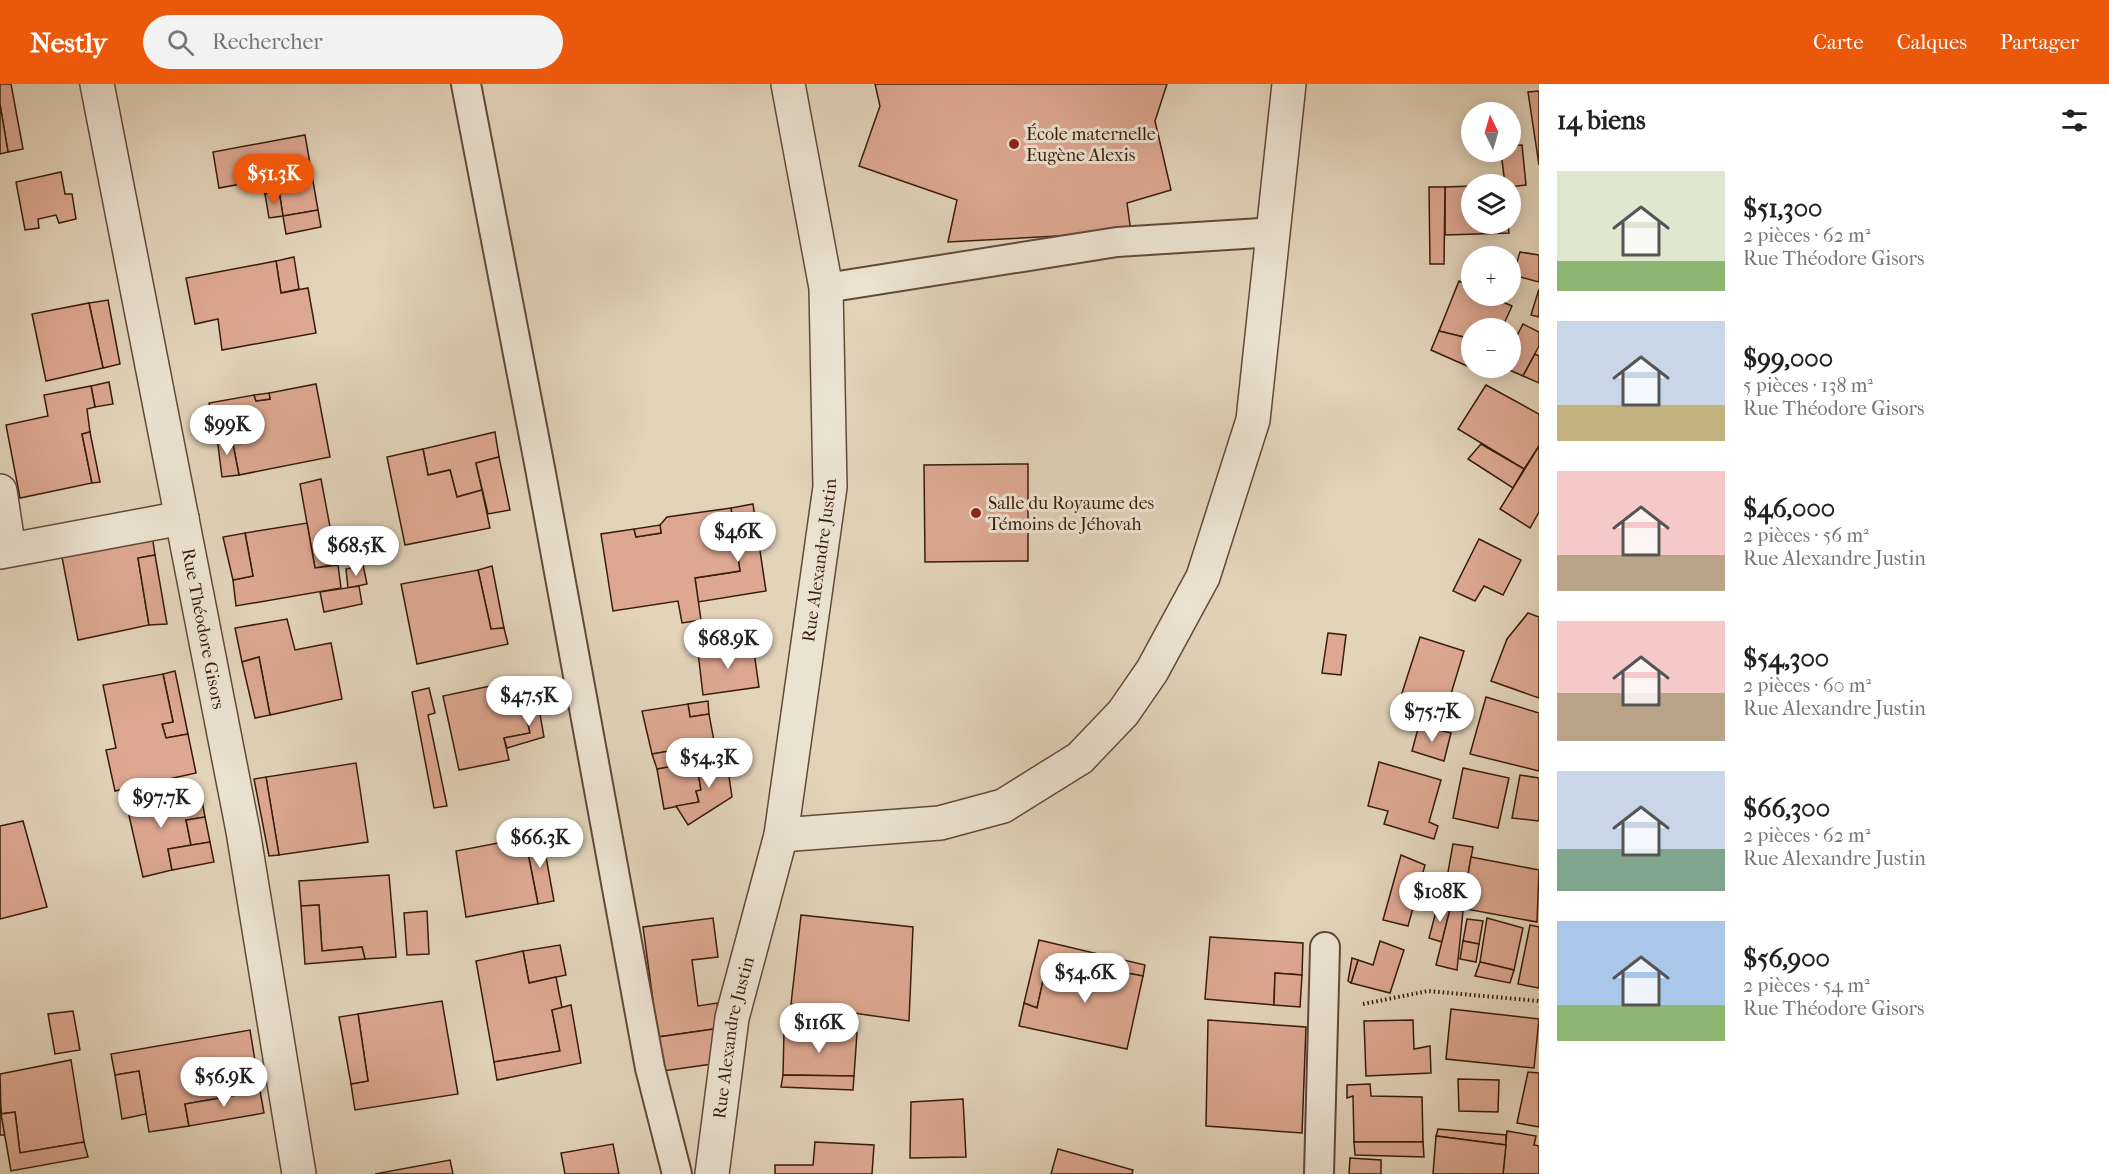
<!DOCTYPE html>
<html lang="fr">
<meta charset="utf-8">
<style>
body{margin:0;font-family:"IM FELL French Canon",serif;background:#f2f2f2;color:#222;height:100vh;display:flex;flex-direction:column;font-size:22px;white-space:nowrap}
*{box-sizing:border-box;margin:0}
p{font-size:20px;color:#767676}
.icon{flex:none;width:33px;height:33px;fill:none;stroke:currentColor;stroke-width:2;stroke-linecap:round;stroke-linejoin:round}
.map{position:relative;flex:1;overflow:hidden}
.panel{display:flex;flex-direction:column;background:#fff;width:570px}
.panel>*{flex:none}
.needle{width:39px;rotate:355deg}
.buttons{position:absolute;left:1461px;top:18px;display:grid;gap:12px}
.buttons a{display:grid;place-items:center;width:60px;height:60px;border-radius:50%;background:#fff;box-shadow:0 3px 15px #0003;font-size:30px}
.price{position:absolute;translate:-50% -51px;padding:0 14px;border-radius:21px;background:#fff;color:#222;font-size:20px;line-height:39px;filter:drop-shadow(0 2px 3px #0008)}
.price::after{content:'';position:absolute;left:50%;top:36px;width:18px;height:14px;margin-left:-9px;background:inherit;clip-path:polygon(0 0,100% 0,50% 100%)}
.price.current{background:#ea580c;color:#fff}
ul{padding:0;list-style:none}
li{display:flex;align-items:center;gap:18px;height:150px;padding:0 18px}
li span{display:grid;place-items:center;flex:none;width:168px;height:120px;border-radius:0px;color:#555}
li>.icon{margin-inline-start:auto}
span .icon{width:72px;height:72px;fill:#fffc;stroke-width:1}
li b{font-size:26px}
h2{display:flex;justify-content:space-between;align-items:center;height:72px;padding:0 18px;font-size:26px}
header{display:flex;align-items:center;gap:36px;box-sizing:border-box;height:84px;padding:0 30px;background:#ea580c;color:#fff}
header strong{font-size:28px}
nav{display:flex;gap:33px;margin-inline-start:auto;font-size:21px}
.search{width:420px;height:54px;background:#f2f2f2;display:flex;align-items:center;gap:15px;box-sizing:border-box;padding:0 21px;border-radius:33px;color:#767676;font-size:22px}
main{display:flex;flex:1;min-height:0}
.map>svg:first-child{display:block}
.building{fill:#dda791;stroke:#381c0c;stroke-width:1.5}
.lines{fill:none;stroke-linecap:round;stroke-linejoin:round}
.lane-casing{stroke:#624a37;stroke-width:32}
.street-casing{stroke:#624a37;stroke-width:36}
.path{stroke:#381c0c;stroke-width:4;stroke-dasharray:1.5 3;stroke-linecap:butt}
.lane{stroke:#ece2d2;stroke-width:28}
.street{stroke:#ece2d2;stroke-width:33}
.poi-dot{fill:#8f2418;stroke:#ece2d2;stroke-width:2}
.labels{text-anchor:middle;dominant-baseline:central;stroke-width:6;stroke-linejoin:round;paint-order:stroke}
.poi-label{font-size:18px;fill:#381c0c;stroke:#ece2d2;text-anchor:start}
.street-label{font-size:18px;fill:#381c0c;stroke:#ece2d2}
</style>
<header>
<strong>Nestly</strong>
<div class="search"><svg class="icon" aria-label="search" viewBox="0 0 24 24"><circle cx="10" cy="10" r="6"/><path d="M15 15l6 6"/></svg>Rechercher</div>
<nav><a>Carte</a><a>Calques</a><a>Partager</a></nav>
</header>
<main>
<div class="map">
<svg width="1539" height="1090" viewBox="0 0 1539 1090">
<rect width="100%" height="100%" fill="#e2d3b9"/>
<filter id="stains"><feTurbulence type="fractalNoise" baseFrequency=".00333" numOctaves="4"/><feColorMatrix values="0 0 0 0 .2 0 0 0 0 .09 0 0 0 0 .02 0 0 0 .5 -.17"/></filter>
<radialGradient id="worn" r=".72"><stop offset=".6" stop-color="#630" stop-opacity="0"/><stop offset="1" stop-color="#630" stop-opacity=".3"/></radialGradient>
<g class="building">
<polygon points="0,0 11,0 23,65 8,68 0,20"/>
<polygon points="875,0 1167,0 1155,37 1171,106 1127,119 1131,148 948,158 957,116 859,82 880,22"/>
<polygon points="1539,7 1539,81 1528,8"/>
<polygon points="0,20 8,68 0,70"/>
<polygon points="305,51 318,126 283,132 279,107 265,110 262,96 219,104 213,68"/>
<polygon points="1522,61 1526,101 1510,103 1505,100 1501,68 1510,68 1510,62"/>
<polygon points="61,88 65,110 72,110 76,135 59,139 56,131 38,135 39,144 25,146 16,98"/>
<polygon points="1472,102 1472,140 1508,140 1509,149 1445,151 1445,103"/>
<polygon points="1429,103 1445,103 1444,180 1430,180"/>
<polygon points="279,107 283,132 269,134 265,110"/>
<polygon points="318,126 321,143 286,150 283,132"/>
<polygon points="1520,168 1539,171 1539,198 1513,191"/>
<polygon points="294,173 299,205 281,209 276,177"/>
<polygon points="276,177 281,209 308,204 316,249 222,266 218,235 195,240 186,194"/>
<polygon points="1459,197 1472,203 1472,212 1489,212 1512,222 1502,244 1472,244 1472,255 1439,247"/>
<polygon points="1539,205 1539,233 1531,231"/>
<polygon points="108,216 120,280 103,284 89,219"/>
<polygon points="89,219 103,284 46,297 32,230"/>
<polygon points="1523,240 1539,248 1539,262 1523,292 1505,284 1510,284 1510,265"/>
<polygon points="1439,247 1472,255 1472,284 1487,284 1485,290 1431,266"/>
<polygon points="1535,270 1539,272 1539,299 1523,292"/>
<polygon points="109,298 113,320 95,323 91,302"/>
<polygon points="316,300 330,373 239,391 231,350 217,353 209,319 254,311 256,317 270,315 269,309"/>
<polygon points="1486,301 1539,330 1539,362 1524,385 1458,345"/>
<polygon points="91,302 95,323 87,325 90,348 82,350 92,399 20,414 6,341 48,332 44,311"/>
<polygon points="269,309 270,315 256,317 254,311"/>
<polygon points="90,348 100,398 92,399 82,350"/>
<polygon points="495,348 499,373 476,379 482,406 457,413 450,386 428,391 423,365"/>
<polygon points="231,350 239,391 222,393 217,353"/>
<polygon points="1481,360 1524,385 1513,404 1468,375"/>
<polygon points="1539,362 1539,428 1530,444 1500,425"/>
<polygon points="423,365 428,391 450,386 457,413 482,406 490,444 405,461 387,373"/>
<polygon points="499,373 510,426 488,430 476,379"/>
<polygon points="1028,380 1028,477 925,478 924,381"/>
<polygon points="321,395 337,480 315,484 300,400"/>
<polygon points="753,420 766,507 698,518 695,494 740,487 731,424"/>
<polygon points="731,424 740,487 695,494 701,536 682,539 678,517 613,527 601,450 634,445 636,453 661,449 660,441 667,433"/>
<polygon points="307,439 315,484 338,481 341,504 236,522 233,496 253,492 245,449"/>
<polygon points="660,441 661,449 636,453 634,445"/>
<polygon points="245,449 253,492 233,496 223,453"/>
<polygon points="152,451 155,471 138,474 149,541 78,556 61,468"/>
<polygon points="1479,455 1521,476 1503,511 1484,502 1475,517 1453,507"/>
<polygon points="155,471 167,540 149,541 138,474"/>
<polygon points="363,481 367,500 348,504 346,485"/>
<polygon points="492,482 504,544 491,545 478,486"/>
<polygon points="478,486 491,545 504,544 508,560 417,580 401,500"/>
<polygon points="359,502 362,520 324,528 320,508"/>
<polygon points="1528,529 1539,533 1539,614 1491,597 1507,555"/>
<polygon points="287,535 295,566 331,559 342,615 270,631 259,573 242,578 235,544"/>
<polygon points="1328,549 1346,551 1341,591 1322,589"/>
<polygon points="1420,553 1464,567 1447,623 1433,618 1425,643 1394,634"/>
<polygon points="753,561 759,603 703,611 698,568"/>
<polygon points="259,573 270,631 255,634 242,578"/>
<polygon points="175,587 188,650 166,654 162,640 173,638 163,590"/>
<polygon points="163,590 173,638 162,640 166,654 188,650 196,689 115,707 106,666 116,664 103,601"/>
<polygon points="523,595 529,621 524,621 530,649 504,654 509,676 459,686 443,612"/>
<polygon points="429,604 435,629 428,631 447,722 434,724 412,608"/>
<polygon points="1486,613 1539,629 1539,687 1470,670"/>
<polygon points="708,617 709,630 690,633 688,620"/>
<polygon points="1433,618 1447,623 1440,645 1425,643"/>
<polygon points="538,619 544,653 507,664 504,654 530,649 524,621"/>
<polygon points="688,620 690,633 709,630 717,673 696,676 701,706 696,707 699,718 664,725 657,685 673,682 669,667 652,670 642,627"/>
<polygon points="1419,641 1451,649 1444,677 1412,667"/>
<polygon points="669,667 673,682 657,685 652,670"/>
<polygon points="726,672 732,713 688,741 676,722 699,718 696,707 701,706 696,676"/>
<polygon points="1379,678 1441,696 1429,738 1438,742 1434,755 1384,740 1388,727 1368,722"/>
<polygon points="356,679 368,758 279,771 266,693"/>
<polygon points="1463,684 1509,694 1498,744 1453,734"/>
<polygon points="1520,691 1539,694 1539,737 1512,734"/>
<polygon points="266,693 279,771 269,772 254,695"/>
<polygon points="156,708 159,721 201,711 205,733 186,736 191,761 168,765 172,786 143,793 125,714"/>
<polygon points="205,733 210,758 191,761 186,736"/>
<polygon points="23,737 47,823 0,835 0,742"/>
<polygon points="542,751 554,817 538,820 525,754"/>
<polygon points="525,754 538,820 466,833 456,767"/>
<polygon points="210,758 214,778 172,786 168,765"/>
<polygon points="1453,760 1473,763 1466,802 1446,799"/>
<polygon points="1401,771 1425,781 1408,842 1383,836"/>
<polygon points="1471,773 1539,786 1537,838 1455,823 1460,801 1466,802"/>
<polygon points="389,791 396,873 365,875 362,863 322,867 319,821 301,822 299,797"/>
<polygon points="1438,820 1450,825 1442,858 1429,854"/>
<polygon points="319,821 322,867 362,863 365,875 305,880 301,822"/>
<polygon points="1450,825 1463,827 1457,886 1436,881"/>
<polygon points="427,827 429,870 407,871 404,829"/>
<polygon points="801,831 913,843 909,937 791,920"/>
<polygon points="713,834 718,873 692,876 698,922 717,919 720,944 658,953 643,843"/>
<polygon points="1487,834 1523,844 1514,886 1480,878"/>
<polygon points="1467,835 1483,837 1479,860 1463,857"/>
<polygon points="1530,841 1539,843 1539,904 1518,900"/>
<polygon points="1210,853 1303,859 1302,891 1275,889 1274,921 1205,915"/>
<polygon points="1039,856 1145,881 1143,892 1048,874 1037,924 1024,919"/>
<polygon points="1380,857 1404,866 1390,909 1351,899 1358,876 1373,881"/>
<polygon points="1463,857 1479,860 1476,878 1460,875"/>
<polygon points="560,861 566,891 529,899 523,867"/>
<polygon points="523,867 529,899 556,893 562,924 552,926 560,967 494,978 476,877"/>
<polygon points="1048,874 1143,892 1127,965 1019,942 1024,919 1037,924"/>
<polygon points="1352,874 1358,876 1351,899 1348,897"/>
<polygon points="1480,878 1514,886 1510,899 1475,892"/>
<polygon points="1275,889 1302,891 1300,923 1274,921"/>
<polygon points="442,917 458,1010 355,1026 351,1000 368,997 358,930"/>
<polygon points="571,921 581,979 497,996 494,978 560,967 552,926"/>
<polygon points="1451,925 1539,935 1534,984 1446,975"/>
<polygon points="73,927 80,966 55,970 48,930"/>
<polygon points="358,930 368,997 351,1000 339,933"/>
<polygon points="1208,936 1306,943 1302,1049 1206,1042"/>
<polygon points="1413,936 1414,965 1430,962 1431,989 1366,992 1364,937"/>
<polygon points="714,945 719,979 663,987 658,953"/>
<polygon points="250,946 260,1007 185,1020 189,1042 149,1048 139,987 115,991 111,970"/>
<polygon points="784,947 857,949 854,992 783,991"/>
<polygon points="71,976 84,1058 20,1069 15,1028 1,1030 0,990"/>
<polygon points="139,987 146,1030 122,1035 115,991"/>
<polygon points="1528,988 1539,989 1539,1043 1517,1039"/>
<polygon points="783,991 854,992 853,1006 781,1003"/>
<polygon points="1458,995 1499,996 1498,1028 1459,1027"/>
<polygon points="1370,1000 1371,1012 1422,1013 1423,1058 1354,1058 1353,1012 1347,1014 1347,1001"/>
<polygon points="260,1007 264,1029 189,1042 185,1020"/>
<polygon points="963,1015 966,1073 910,1074 911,1018"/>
<polygon points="0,1019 5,1051 0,1051"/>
<polygon points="15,1028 20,1069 84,1058 88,1073 11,1087 1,1030"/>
<polygon points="1438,1045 1506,1051 1506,1061 1436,1052"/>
<polygon points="1507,1047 1536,1052 1534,1061 1539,1062 1539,1090 1503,1090"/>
<polygon points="1436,1052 1506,1061 1503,1090 1433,1090"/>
<polygon points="815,1058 874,1061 872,1090 775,1090 775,1081 813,1081"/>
<polygon points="1354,1058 1423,1058 1424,1073 1355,1071"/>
<polygon points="613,1060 619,1090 565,1090 561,1069"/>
<polygon points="1058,1065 1133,1086 1132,1090 1051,1090"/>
<polygon points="1350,1074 1381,1076 1381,1090 1349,1090"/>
<polygon points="450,1076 453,1090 375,1090"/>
</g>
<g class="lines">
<g class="lane-casing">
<g id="lane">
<polyline points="466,0 540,384 650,984 677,1090"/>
<polyline points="826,204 1117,158 1275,148"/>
<polyline points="1319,1090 1325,863"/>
</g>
</g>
<g class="street-casing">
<g id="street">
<path id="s1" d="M97,0l146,747 56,343"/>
<polyline points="0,407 9,466"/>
<polyline points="0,468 182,434"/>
<polyline points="781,751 940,739 1003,722 1080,674 1123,629 1152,587 1203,493 1253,336 1289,0"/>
<path id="s2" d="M712,1090l20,-156 49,-183 49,-348 -4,-199 -38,-204"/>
</g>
</g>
<polyline class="path" points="1363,920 1428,907 1539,917"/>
<use href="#lane" class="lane"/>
<use href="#street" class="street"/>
</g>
<g class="poi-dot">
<circle cx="1014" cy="60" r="6"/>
<circle cx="976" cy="429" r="6"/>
</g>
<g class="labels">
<g class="poi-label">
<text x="1026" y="50">École maternelle<tspan x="1026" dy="21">Eugène Alexis</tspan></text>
<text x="988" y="419">Salle du Royaume des<tspan x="988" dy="21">Témoins de Jéhovah</tspan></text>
</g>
<g class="street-label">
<text stroke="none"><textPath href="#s2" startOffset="624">Rue Alexandre Justin</textPath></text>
<text stroke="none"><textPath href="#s1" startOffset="555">Rue Théodore Gisors</textPath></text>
<text stroke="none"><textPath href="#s2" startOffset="138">Rue Alexandre Justin</textPath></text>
</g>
</g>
<rect width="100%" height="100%" filter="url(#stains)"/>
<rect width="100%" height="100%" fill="url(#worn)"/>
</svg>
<div class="buttons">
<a><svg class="needle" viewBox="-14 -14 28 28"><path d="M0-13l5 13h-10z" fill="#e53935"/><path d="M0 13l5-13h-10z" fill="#767676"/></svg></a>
<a><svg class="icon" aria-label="layers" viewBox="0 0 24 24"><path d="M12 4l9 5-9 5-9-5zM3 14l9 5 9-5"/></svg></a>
<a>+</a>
<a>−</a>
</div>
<b class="price current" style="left:274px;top:121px">$51.3K</b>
<b class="price" style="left:227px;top:372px">$99K</b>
<b class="price" style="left:738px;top:479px">$46K</b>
<b class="price" style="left:356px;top:493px">$68.5K</b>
<b class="price" style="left:728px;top:586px">$68.9K</b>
<b class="price" style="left:529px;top:643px">$47.5K</b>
<b class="price" style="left:1432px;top:659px">$75.7K</b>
<b class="price" style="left:709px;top:705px">$54.3K</b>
<b class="price" style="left:161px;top:745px">$97.7K</b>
<b class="price" style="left:540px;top:785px">$66.3K</b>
<b class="price" style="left:1440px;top:839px">$108K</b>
<b class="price" style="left:1085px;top:920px">$54.6K</b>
<b class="price" style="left:819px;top:970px">$116K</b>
<b class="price" style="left:224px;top:1024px">$56.9K</b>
</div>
<section class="panel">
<h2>14 biens<svg class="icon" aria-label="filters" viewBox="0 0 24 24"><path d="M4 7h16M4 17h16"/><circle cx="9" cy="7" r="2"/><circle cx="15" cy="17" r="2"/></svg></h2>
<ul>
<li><span style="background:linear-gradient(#dfe7d0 75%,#8fb573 0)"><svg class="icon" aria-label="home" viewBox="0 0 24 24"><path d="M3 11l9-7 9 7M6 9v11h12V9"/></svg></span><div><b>$51,300</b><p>2 pièces · 62 m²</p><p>Rue Théodore Gisors</p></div></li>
<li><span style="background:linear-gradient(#c9d6e8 70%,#c2b280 0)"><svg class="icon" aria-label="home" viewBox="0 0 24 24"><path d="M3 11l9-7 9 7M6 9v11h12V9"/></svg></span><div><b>$99,000</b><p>5 pièces · 138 m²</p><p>Rue Théodore Gisors</p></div></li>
<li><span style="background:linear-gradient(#f6c9c9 70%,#b9a48a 0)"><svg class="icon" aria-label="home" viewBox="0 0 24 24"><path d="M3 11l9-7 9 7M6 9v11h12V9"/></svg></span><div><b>$46,000</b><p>2 pièces · 56 m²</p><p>Rue Alexandre Justin</p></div></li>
<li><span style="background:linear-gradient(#f6c9c9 60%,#b9a48a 0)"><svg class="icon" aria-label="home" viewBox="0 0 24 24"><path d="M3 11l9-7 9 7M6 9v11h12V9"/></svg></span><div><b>$54,300</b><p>2 pièces · 60 m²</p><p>Rue Alexandre Justin</p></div></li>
<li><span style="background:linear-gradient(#c9d6e8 65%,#7fa58c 0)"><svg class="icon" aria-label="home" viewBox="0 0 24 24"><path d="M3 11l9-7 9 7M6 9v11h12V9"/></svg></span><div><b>$66,300</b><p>2 pièces · 62 m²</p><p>Rue Alexandre Justin</p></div></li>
<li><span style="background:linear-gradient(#a9c7e8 70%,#8fb573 0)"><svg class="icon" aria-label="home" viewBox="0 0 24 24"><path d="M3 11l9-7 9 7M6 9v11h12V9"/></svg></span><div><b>$56,900</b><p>2 pièces · 54 m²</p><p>Rue Théodore Gisors</p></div></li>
</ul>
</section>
</main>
